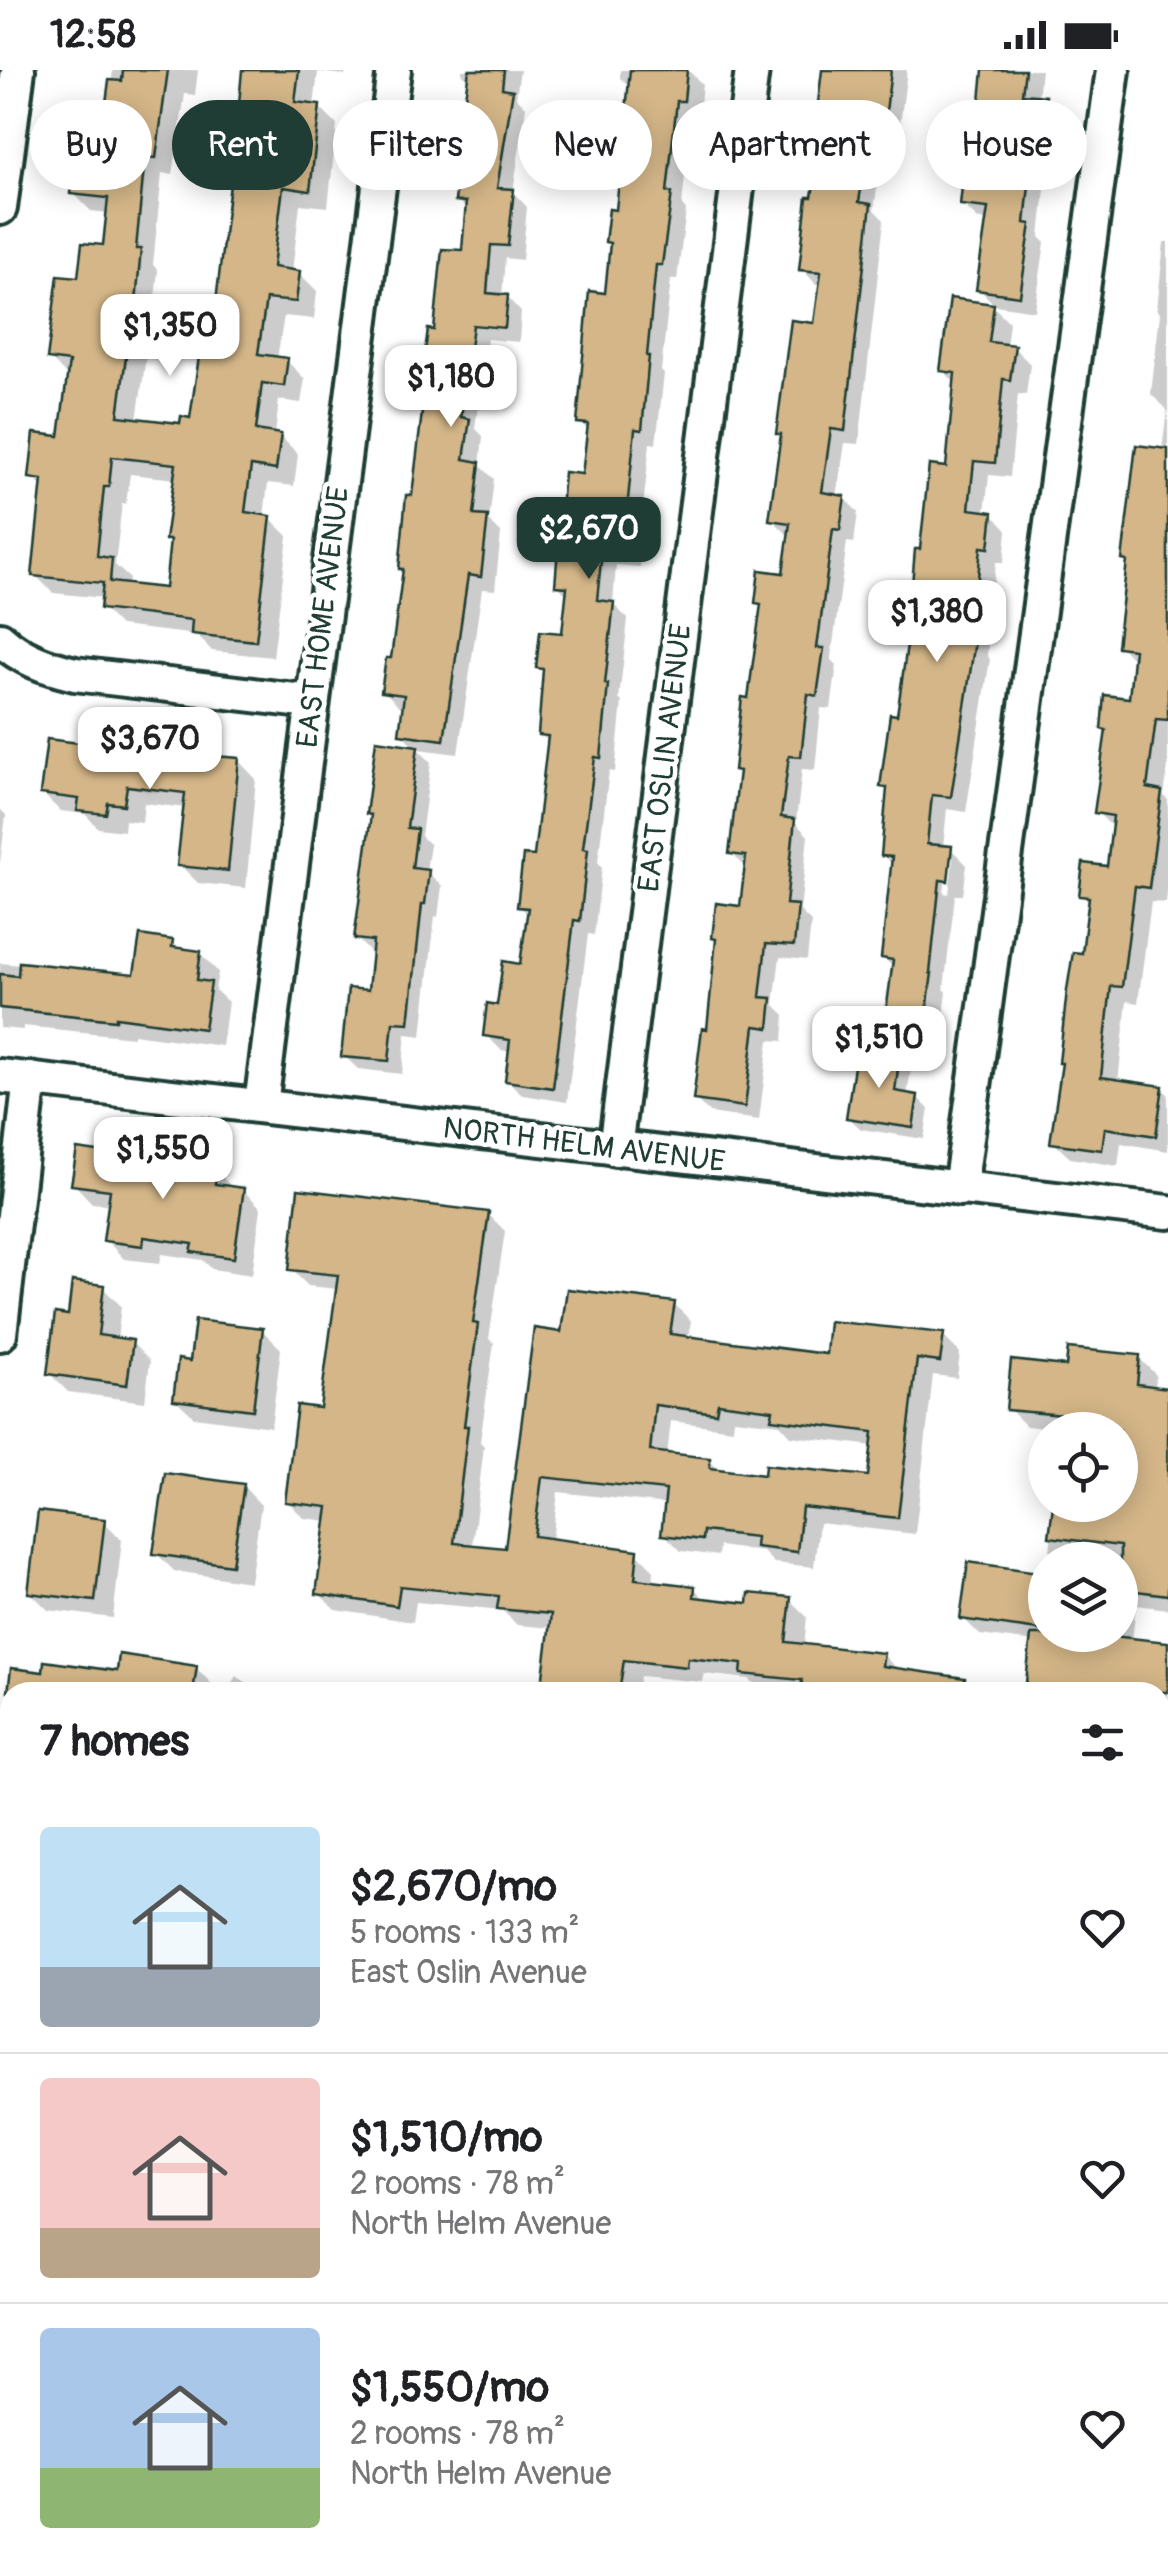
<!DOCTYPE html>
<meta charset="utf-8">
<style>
body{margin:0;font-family:Pangolin,sans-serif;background:#f2f2f2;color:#202124;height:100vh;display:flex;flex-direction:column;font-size:38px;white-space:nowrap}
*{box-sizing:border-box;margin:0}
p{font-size:32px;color:#757577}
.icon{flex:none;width:55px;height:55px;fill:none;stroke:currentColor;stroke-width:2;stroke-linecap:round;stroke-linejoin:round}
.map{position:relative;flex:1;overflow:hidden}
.panel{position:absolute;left:0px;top:1612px;width:1170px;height:892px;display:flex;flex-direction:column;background:#fff;border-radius:30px 30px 0 0;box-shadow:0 5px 25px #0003}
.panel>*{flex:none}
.guide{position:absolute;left:30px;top:30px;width:1110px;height:90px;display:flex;gap:20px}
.fabs{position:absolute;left:1028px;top:1342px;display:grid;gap:20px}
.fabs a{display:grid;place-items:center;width:110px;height:110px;border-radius:50%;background:#fff;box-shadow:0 5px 25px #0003;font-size:50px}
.price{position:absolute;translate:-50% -85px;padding:0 22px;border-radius:20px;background:#fff;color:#222;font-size:32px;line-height:65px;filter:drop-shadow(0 2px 5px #0008)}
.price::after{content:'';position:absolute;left:50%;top:60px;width:30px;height:22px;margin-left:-15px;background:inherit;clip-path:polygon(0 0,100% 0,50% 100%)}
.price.on{background:#1f3d34;color:#fff}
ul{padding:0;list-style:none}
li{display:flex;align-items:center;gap:30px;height:250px;padding:0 40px}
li+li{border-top:2px solid #e0e0e0}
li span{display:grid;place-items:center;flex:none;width:280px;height:200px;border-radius:10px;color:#555}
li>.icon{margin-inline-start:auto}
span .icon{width:120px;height:120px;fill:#fffc;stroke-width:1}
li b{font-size:42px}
h2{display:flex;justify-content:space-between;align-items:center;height:120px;padding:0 40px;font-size:42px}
.pill{padding:0 35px;border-radius:45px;background:#fff;box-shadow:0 5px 25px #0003;font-size:35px;line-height:90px}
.pill.on{background:#1f3d34;color:#fff}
.status{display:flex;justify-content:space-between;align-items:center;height:70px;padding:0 50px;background:#fff;direction:ltr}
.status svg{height:28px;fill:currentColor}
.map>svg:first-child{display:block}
.built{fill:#f2e9db}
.green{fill:#ace5a9;stroke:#66916e;stroke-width:2.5}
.shadow{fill:#0003;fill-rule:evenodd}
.building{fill:#d4b688;stroke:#1f3d34;stroke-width:2.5;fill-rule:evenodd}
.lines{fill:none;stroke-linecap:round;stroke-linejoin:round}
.street-casing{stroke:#1f3d34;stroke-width:40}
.street{stroke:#fff;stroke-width:32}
.labels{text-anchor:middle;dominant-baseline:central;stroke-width:9;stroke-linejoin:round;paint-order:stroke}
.street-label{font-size:30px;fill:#1f3d34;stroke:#fff}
</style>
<div class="status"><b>12:58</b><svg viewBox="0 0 49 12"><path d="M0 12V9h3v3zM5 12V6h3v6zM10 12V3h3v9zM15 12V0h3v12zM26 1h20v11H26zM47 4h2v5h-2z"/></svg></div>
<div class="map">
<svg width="1168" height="2503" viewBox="0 0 1168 2503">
<rect width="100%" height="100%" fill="#fff"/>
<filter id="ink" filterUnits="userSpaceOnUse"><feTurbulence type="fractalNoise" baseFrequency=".01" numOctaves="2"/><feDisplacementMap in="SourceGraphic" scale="20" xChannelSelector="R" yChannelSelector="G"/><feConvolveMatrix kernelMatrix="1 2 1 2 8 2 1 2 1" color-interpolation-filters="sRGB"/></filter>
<g filter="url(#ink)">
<polygon class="built" points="1160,1892 1168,1893 1168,2503 979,2503 980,2495 1160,2495"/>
<polygon class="green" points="587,2495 916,2495 915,2503 586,2503"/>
<g class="shadow">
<path d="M113,0h85l-3,25 -10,-1 -12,81 -11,-2 -9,92 5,5 -6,59h-2l-13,91 45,5 10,-4 25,-108 27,-141 8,-58 -11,-11 4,-33h100v5l-27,-3 -4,35h5l18,18 -9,82 -28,-3 -8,68 7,1 18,18 -3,28 -30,-3 -7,43 10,2 18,18 -4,24 -22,-3 -4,35 5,1 18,18 -4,32 -26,-3 -4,34 6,1 18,18 -15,121 -61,-6 -15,-16 -77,-9 -18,-18 2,-10 -51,-5 -18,-18 9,-86 -12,-12 29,-38 8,-61 -19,-20 30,-78 25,-32 4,-35 -18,-2 -18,-18 33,-72zM130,404l46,5 -8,60 5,4 -6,48 -39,-5 1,-8 -14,-13 7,-62 4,1z"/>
<polygon points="462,0 520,0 516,27 526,37 513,122 527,137 522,190 505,188 502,227 507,227 521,242 519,272 487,269 475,358 483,366 480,395 494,409 489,451 501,463 495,520 482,519 458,684 418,679 431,692 421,766 430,775 426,801 442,816 438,847 435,846 422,966 406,964 402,1004 358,999 344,986 371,923 375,883 370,882 356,868 373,748 368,743 416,678 402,664 405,637 399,636 384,621 393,591 405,501 401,498 414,428 426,337 421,332 436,263 464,183 468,141 458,130 470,12 462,3"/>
<polygon points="620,0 688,0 702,14 699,45 691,45 682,136 686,140 677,210 671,209 661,301 664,304 656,374 650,373 640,465 643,468 640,497 616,495 613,534 628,549 619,629 622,632 615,702 609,701 598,792 602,797 594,865 588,864 567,1032 523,1025 507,1010 511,982 501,980 486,965 522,897 529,846 520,836 536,789 550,673 540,664 545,603 539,597 564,566 568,526 557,515 585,407 590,362 580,352 607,225 612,176 607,171 618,143 631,19 620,8"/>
<polygon points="824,0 907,0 900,55 886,53 874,140 884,150 859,374 845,373 837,427 844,428 858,442 854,473 847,472 831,589 837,595 831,639 821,638 815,700 802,699 796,753 808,766 800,841 811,852 807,890 780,887 774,934 785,945 783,971 769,970 759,1050 710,1043 695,1029 709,962 743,839 747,799 732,783 741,704 737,699 750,630 763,538 757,532 785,506 790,464 787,464 772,449 783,367 779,363 816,256 822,214 816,214 802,199 827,38 820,32"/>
<polygon points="985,0 1041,0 1038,28 1045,28 1060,44 1058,73 1050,72 1040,167 1045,172 1035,241 995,235 979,219 989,151 978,149 962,134 980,64"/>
<polygon points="1164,172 1168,172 1168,697 1164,726 1168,730 1168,815 1166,833 1151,832 1138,933 1127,931 1118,1012 1162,1019 1168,1024 1168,1081 1121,1073 1118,1096 1070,1088 1053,1072 1091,834 1082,825 1109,798 1114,759 1097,742 1108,663 1103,658 1131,631 1135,592 1120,576 1129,494 1124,489 1162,380 1167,340 1151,324 1160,243 1157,239"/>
<path d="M993,236l16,16 -3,25 8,1 16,16 -4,31 -8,-1 -8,83 -21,-2 -4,38 7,1 15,16 -3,32h-8l-9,94 3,3 -24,153 -19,-3 -4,39 8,1 16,16 -4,30h-8l-11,94 3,3 -9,70 -38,-6 11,12 -4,28 10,1 12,12 -5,30 -63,-10 -13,-12 52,-61 -16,-15 10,-73 -10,-10 10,-92 -11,-11 6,-62 -6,-7 16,-68 24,-166 25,-82 8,-86 -13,-14zM948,789h5l-4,35 -5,-1z"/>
<polygon points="148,678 167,697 203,702 238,690 256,709 246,818 198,813 180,795 186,738 144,733 142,752 125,750 124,761 98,758 85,744 60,741 42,723 114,680"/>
<polygon points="0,739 6,745 0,794"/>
<polygon points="172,872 180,881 200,883 218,902 215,920 228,932 222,976 133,964 133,967 23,956 23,960 0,958 0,893 137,906"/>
<polygon points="216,1101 234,1119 243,1120 261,1138 252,1205 212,1199 203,1190 162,1184 160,1193 124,1189 106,1170 111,1135 92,1133 74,1114"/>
<path d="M488,1144l17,17 -16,108 5,4 -14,99 4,4 -12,101 36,4 55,-216 111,-31 17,17 -3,18 140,18 115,-21 17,17 -3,25 -24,-3 -18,159 -96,-11 -5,44 -40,-4 -11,-11 -44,-6 -1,10 -37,-5 -17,-17 3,-30 -109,-12 -6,49 85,12 17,17 -1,14 41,4 12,13 44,4 40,-5 17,17 -3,29 79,9 16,16 129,17 5,-46 -53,-7 -17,-17 77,-43 1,-10 4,1v69h75v-75h-71l6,-55h65v-75h-56l-38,-4 -17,-17 59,-41 71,-10 17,17 -1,14 13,1v219l-32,-4 -4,36 36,4 -1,222 -7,-1v-174h-378l-21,-2 -12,-11 -45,-5 -1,8 -63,-6 -2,16h-85l-8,-8 7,-56 -35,-3 -15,-15 -86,-8 -3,20 -77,-12 -18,-17 10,-72 -24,-3 -17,-17 35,-90 16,-122 -30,-3 -17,-17zM734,1349l46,5 11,12 83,10 -4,32 -104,-1 -45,-5 -12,-12 -42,-4 4,-35 62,8z"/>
<polygon points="103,1218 121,1236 117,1270 132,1273 150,1291 145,1332 68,1322 49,1303 70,1247"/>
<polygon points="262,1260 281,1279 271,1357 194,1347 175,1329 192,1293"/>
<polygon points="243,1416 261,1435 250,1512 174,1501 156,1483"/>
<polygon points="104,1452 122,1470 113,1548 48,1540 30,1522"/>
<polygon points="196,1598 214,1616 213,1622 10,1622 13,1600 45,1605 119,1604"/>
<polygon points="236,1606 263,1622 226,1622"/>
<polygon points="0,1827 10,1838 10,1860 0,1870"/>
<polygon points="1160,1995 1168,1996 1168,2115 1160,2114"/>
<polygon points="0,2130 10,2141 10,2285 0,2275"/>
<polygon points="1160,2341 1168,2342 1168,2503 1096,2503 1097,2495 1160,2495"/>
<polygon points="0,2399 10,2400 10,2495 278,2495 308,2499 308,2495 581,2495 580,2503 0,2503"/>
</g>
<g class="building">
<path d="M123,0h45l-12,88 -11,-1 -9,92h5l-6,64 -3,-1 -14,104 62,7 1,-7 9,2 16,-109 9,1 17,-143 10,2 9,-63 -12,-2 3,-34h57l-4,32 25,3 -10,86 -27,-4 -10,80 27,4 -4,31 -30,-3 -8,55 30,4 -4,28 -22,-3 -6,47 25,4 -5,36 -25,-4 -6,46 26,4 -15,125 -65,-7 1,-14 -92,-11 3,-26 -71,-7 10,-96 -13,-2 5,-45 25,3 10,-74 -22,-3 11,-84 20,2 4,-34 21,2 5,-47 -38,-4 9,-79 25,3 5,-38 13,1zM112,387l64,7 -11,76h5l-5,48 -55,-6 2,-24 -15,-2 7,-69h5z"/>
<polygon points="469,0 504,0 502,18 513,20 497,118 514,119 508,176 491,175 487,223 508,225 505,258 473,255 461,347 470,349 464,389 480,392 474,445 488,446 481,507 468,505 444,670 399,664 404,625 381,622 386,588 391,588 403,499 399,499 406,425 412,425 423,334 418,333 428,259 434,260 442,179 462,180 466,132 455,131 460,88 456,87"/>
<polygon points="630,0 687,0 684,31 677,31 667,122 672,123 662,195 656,195 647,286 649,286 642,360 635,359 626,450 629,450 626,483 602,481 597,530 614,532 605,614 608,614 601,688 595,687 583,778 588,779 580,851 574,850 553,1018 505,1011 510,970 483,966 487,933 497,935 503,891 520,894 528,838 517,837 523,785 534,786 548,666 538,665 543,599 536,598 540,561 562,563 567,517 555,516 564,402 582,404 588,354 577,353 589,221 605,223 610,173 605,172 609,139 616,140"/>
<polygon points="822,0 891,0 886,42 873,40 859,132 871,134 845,361 831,359 822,422 845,426 840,460 833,459 817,578 824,578 817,626 808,624 801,687 789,686 781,747 795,749 786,834 798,835 794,876 766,874 760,927 772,928 769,958 755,956 745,1037 693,1030 702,958 707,959 716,869 712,868 716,833 740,836 746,786 729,784 739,701 734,700 742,627 748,628 761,534 755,533 759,500 783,503 790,453 769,450 781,364 776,364 791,250 814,253 821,202 799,200 807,127 812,127 825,34 818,33"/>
<polygon points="983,0 1025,0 1022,24 1046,26 1043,59 1035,58 1025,153 1031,154 1020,226 976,220 988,138 960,135 968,60 977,61"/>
<polygon points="950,228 994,234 989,272 1015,275 1010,310 1003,309 995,393 974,391 969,439 993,442 989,478 981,477 972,570 975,571 951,727 932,725 927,774 952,776 948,811 940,810 930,903 932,903 922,977 882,972 893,890 881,888 892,787 881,786 887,718 880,717 890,644 897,645 907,575 915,479 920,479 929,395 946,397 955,303 940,301"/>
<polygon points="1136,375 1168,379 1168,650 1156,649 1147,718 1162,721 1149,818 1135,816 1122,917 1111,916 1101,1007 1163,1016 1156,1066 1105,1058 1102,1080 1050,1073 1062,993 1059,993 1067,920 1073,882 1082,883 1089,827 1079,826 1083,793 1107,796 1113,746 1094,743 1106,660 1101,659 1104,625 1129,628 1134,579 1117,577 1127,491 1122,490"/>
<polygon points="47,669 112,677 113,671 150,676 147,694 201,700 202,685 239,688 228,801 177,796 185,723 127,716 124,735 108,733 106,744 77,741 79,729 40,724"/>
<polygon points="376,670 418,676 407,758 417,759 412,798 429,800 425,834 422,834 409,953 393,952 389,991 341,987 348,918 368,920 373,871 354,869 371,745 366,744"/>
<polygon points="140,865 173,870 172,877 201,881 197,910 211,912 204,959 116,947 116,950 0,938 0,904 18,906 19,892 134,904"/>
<polygon points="857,977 900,984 895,1021 918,1025 913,1058 846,1048"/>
<polygon points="77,1079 217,1099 215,1114 244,1118 234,1188 191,1182 193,1174 144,1167 143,1176 103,1171 110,1120 71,1115"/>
<path d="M298,1119l191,23 -16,111 5,1 -14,102h4l-14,117 51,5 29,-220 27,4 6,-43 108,13 -5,32 156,20 3,-33 115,12 -4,29 -23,-3 -19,159 -96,-11 -5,45 -42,-5 1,-10 -53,-6 -1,9 -41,-5 5,-45 -124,-13 -8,59 104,14 -3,29 60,7 -1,11 54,6 1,-10 42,4 -5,45 98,11 -2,13 83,12 -1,14h-163l1,-12 -61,-6 1,-10 -54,-6 -1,9 -63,-7 -5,32h-22l-55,-7 9,-71 -54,-5 2,-13 -99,-10 -3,20 -81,-12 12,-87 -43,-5 12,-97 23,3 18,-133 -49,-5zM718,1333l55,7 -2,9 102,13 -5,44 -103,-11 -1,10 -54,-7v-10l-60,-7 5,-46 61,8z"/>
<polygon points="72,1211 104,1215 98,1265 133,1270 127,1315 47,1304 55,1243 68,1245"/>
<polygon points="195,1250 263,1258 253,1340 173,1330 178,1289 190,1291"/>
<polygon points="1068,1278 1140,1285 1137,1314 1168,1318 1168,1525 1120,1519 1120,1476 1049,1467 1053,1435 1120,1435 1120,1360 1062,1360 1063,1345 1006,1340 1011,1290 1066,1296"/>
<polygon points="165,1403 244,1414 232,1495 153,1484"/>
<polygon points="38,1441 105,1449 95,1531 28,1523"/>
<polygon points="968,1492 1045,1503 1045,1561 960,1549"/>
<polygon points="1031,1565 1103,1565 1168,1572 1168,1622 1025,1622"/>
<polygon points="119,1584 197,1596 193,1622 8,1622 11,1598 43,1602 44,1591 117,1601"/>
</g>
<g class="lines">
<g class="street-casing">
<g id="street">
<polyline points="0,138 18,0"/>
<path d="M0,569c22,20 46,28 75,35l237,28"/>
<polyline points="0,1006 1168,1142"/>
<polyline points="261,1035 394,0"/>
<polyline points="615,1079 752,0"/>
<polyline points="960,1119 1113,0"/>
<polyline points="0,1264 30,1009"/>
<polyline points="0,1745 10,1746"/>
</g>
</g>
<use href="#street" class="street"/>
</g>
</g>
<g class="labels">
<g class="street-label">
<text transform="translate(323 547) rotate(-83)">EAST HOME AVENUE</text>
<text transform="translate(665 688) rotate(-83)">EAST OSLIN AVENUE</text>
<text transform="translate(584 1075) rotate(7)">NORTH HELM AVENUE</text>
</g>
</g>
</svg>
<div class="fabs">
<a><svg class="icon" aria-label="locate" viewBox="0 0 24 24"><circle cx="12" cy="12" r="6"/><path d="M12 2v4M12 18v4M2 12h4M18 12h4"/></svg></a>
<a><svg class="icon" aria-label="layers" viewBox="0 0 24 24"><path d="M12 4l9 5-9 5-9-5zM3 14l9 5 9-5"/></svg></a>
</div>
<b class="price" style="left:170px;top:309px">$1,350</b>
<b class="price" style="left:451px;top:360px">$1,180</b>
<b class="price on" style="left:589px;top:512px">$2,670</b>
<b class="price" style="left:937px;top:595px">$1,380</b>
<b class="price" style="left:150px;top:722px">$3,670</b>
<b class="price" style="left:879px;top:1021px">$1,510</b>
<b class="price" style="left:163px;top:1132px">$1,550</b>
<div class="guide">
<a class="pill">Buy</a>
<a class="pill on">Rent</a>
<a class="pill">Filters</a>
<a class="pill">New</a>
<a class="pill">Apartment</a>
<a class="pill">House</a>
</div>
<section class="panel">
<h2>7 homes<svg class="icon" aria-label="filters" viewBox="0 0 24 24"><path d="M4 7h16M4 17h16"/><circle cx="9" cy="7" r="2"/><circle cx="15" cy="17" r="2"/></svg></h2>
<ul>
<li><span style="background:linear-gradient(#bfe0f5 70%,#9aa5b1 0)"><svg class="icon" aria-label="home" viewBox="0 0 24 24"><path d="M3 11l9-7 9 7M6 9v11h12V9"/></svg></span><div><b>$2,670/mo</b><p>5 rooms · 133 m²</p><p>East Oslin Avenue</p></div><svg class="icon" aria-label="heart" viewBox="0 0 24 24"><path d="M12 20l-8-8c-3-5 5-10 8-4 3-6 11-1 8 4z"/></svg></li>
<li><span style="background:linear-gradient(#f6c9c9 75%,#b9a48a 0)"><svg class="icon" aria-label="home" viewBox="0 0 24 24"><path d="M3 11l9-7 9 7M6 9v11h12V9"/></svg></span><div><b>$1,510/mo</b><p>2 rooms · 78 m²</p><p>North Helm Avenue</p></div><svg class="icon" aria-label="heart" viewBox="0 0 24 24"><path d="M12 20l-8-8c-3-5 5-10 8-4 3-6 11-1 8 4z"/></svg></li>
<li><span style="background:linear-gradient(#a9c7e8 70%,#8fb573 0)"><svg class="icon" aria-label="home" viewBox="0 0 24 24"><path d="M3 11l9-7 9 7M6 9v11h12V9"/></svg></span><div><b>$1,550/mo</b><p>2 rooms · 78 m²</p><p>North Helm Avenue</p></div><svg class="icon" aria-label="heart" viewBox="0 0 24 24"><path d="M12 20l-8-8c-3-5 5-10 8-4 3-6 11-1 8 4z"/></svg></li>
</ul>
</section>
</div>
